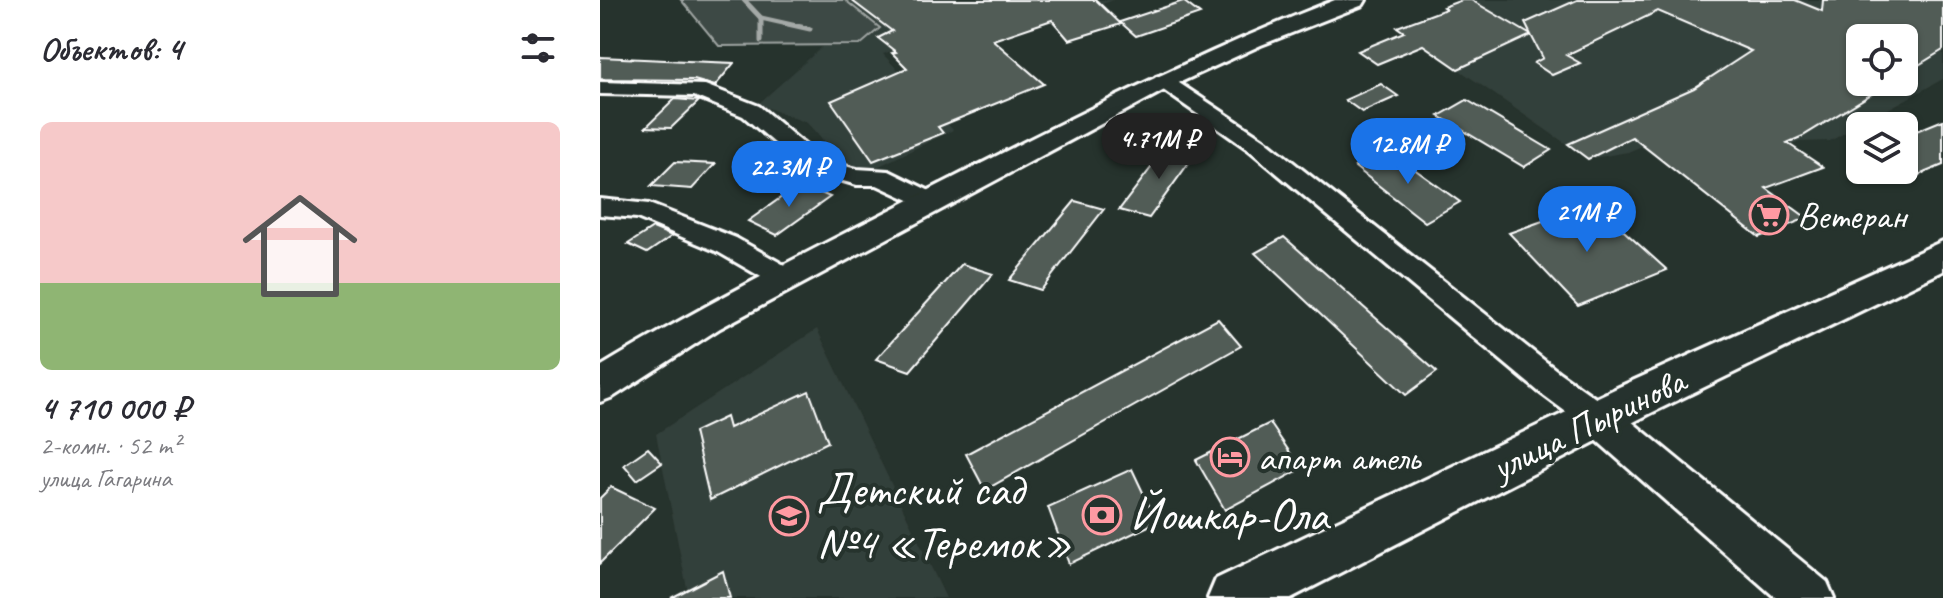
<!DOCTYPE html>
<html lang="ru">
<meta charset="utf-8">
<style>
body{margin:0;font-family:Caveat,sans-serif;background:#f2f2f3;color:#2b2b33;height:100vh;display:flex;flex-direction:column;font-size:30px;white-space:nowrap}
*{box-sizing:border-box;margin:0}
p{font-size:26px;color:#7c7c81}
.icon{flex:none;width:44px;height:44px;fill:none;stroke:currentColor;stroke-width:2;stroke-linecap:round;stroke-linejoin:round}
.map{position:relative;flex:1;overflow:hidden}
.side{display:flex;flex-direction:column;background:#fff;width:600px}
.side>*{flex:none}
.controls{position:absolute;left:1246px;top:24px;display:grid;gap:16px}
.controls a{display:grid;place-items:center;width:72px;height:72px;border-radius:12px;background:#fff;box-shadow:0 2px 6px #0004;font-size:40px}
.price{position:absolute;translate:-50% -68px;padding:0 18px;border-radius:28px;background:#1a73e8;color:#fff;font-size:26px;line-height:52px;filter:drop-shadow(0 2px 4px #0008)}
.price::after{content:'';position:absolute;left:50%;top:48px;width:24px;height:18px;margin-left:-12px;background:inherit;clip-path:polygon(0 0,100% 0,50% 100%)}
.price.on{background:#222;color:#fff}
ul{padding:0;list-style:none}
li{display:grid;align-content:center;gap:16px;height:424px;padding:0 40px}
li span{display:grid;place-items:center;height:248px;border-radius:12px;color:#555}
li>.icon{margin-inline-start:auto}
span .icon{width:144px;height:144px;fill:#fffc;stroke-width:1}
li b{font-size:34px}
h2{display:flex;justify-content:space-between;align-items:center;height:96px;padding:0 40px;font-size:34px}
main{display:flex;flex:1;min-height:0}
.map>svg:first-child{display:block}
.built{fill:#333f3a;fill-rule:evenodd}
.green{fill:#3e4944;stroke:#9ea4a2;stroke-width:2}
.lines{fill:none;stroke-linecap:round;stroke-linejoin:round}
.stream{stroke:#a4a9a7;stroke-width:5}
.building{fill:#515c57;stroke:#fff;stroke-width:2}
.minor-casing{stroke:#fff;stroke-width:6}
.tertiary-casing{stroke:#fff;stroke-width:6}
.secondary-casing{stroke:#fff;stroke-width:6}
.minor{fill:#26332d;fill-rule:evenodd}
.tertiary{fill:#26332d;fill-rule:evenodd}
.secondary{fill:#26332d;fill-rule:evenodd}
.labels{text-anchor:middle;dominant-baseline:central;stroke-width:8;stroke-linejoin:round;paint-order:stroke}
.poi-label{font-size:38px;fill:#fff;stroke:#26332d;text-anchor:start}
.street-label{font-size:38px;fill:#fff;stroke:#26332d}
.near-poi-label{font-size:46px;fill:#fff;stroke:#26332d;text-anchor:start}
</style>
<main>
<section class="side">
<h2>Объектов: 4<svg class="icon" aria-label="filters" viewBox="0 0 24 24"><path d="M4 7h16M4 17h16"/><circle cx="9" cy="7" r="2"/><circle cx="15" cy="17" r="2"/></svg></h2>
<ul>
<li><span style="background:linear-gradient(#f6c9c9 65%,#8fb573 0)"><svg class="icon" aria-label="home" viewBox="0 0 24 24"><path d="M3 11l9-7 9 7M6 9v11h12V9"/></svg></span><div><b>4 710 000 ₽</b><p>2-комн. · 52 m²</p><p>улица Гагарина</p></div></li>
</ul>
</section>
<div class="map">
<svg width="1343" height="598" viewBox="0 0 1343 598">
<rect width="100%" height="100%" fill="#26332d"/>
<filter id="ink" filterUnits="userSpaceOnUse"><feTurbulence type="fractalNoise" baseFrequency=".0125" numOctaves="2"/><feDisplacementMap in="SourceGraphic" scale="16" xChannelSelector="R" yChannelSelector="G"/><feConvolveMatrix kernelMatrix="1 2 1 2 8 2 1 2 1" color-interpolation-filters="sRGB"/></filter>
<g filter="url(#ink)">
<g class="built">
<polygon points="242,0 514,0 409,36 394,18 367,23 283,54 353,130 257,177 207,123 158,104 222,47 260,44 280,30"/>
<path d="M862,0h404l77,24v55l-113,62 -30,1 -28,11 -60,-37 -84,36 -40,7 -191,-132zM1260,38h44v44h-44z"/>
<polygon points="217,329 346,598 89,598 56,434"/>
</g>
<polygon class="green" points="81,0 245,0 280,28 260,45 119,46"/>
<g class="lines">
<g class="stream">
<polyline points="144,0 161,18 161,41"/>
<polyline points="161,18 210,29"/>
</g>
</g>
<g class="building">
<polygon points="251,0 496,0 521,24 469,40 452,20 393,40 444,84 338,127 343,133 273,161 231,101 307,68 292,53 296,52 278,38 292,31"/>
<polygon points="862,0 871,0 931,35 925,23 977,0 1195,0 1222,11 1223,0 1343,0 1343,50 1304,74 1304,38 1260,38 1260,82 1291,82 1203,136 1187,143 1223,167 1166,188 1207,218 1159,237 1032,137 988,159 968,144 1094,88 1151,51 1058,11 966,55 980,63 952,75 934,63 943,58 931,35 858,69 823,45 777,64 758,51 804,32 797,27 846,9 843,7"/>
<polygon points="583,1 600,14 536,36 520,22"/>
<polygon points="0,57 87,61 134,63 115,86 94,80 0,79"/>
<polygon points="781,84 798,96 762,112 745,100"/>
<polygon points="75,99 99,101 71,128 46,127"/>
<polygon points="867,100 951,150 924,167 839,116"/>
<polygon points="1343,120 1343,165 1304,181 1304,136"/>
<polygon points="570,143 598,150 549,218 519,210"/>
<polygon points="788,150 860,202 825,222 755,167"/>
<polygon points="75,162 115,164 92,189 51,186"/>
<polygon points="200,184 230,197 177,235 148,221"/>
<polygon points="475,201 504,209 441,290 409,280"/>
<polygon points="993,203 1067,270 978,306 909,233"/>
<polygon points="53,228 72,236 47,253 28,244"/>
<polygon points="684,237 837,372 806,395 655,253"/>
<polygon points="362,264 393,274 310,371 276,359"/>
<polygon points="618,319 641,346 385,490 366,454"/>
<polygon points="209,391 228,442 110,500 94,432 126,417 129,428"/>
<polygon points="670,423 701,469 625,510 596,460"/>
<polygon points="48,448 62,463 37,480 24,465"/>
<polygon points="532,469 557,522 469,564 448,507"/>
<polygon points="11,487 55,508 0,563 0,498"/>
<polygon points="123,571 130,598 71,598"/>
</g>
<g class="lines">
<g class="minor-casing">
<g id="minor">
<polygon points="563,75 570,77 665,140 960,373 1011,409 1016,419 1011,429 1000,433 989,429 938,391 649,150 556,85 553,81 556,77"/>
<polygon points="0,82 105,85 159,106 224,161 257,169 289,171 340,196 343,202 340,208 331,210 277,185 257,185 208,171 143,116 94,96 0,94"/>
<polygon points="0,199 49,204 136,238 195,271 199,278 195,285 185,288 175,285 118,252 37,218 0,215"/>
</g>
</g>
<g class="tertiary-casing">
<g id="tertiary">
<path d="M735,0h31l-3,5 -102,40 -89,41 -452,242 -107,69 -13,5v-35c111,-67 226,-124 341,-183 130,-66 258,-131 394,-184z"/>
<polygon points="1000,402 1014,407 1227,582 1234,598 1176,598 986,431 981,419 986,407"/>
</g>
</g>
<g class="secondary-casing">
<polygon id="secondary" points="1343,241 1343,271 1051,413 691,598 608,598 616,579 1019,387"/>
</g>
<use href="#minor" class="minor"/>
<use href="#tertiary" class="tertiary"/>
<use href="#secondary" class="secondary"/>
</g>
</g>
<defs>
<g id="supermarket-ring" transform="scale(2)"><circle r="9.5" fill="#26332d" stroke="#ff9aa2" stroke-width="1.5"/><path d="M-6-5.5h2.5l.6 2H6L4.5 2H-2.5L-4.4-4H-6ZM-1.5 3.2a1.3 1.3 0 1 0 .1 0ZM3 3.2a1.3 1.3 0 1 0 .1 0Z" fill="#ff9aa2"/></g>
<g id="hotel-ring" transform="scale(2)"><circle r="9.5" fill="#26332d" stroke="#ff9aa2" stroke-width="1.5"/><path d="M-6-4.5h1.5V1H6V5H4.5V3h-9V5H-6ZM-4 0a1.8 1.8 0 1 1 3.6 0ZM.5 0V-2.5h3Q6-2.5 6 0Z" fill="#ff9aa2"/></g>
<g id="bank-ring" transform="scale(2)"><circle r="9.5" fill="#26332d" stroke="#ff9aa2" stroke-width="1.5"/><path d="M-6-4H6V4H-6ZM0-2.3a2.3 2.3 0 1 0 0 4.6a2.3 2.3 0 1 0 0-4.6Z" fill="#ff9aa2"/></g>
<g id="school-ring" transform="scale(2)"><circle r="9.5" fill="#26332d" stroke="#ff9aa2" stroke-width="1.5"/><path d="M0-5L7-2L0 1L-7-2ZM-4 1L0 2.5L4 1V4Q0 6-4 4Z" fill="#ff9aa2"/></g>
</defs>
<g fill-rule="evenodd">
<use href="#supermarket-ring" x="1169" y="215"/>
<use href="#hotel-ring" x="630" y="457"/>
<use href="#bank-ring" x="502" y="515"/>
<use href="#school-ring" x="189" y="516"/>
</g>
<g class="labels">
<g class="poi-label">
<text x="1197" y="215">Ветеран</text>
<text x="658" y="457">апарт атель</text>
</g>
<g class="street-label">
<text transform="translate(988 424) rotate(-26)">улица Пыринова</text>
</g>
<g class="near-poi-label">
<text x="217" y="490">Детский сад<tspan x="217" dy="53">№4 «Теремок»</tspan></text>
<text x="530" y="515">Йошкар-Ола</text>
</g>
</g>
</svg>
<div class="controls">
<a><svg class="icon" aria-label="locate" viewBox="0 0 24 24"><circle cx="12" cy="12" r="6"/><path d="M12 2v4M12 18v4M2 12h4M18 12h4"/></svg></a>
<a><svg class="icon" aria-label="layers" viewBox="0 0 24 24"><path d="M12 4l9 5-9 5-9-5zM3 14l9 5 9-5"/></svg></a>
</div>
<b class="price on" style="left:559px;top:181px">4.71M ₽</b>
<b class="price" style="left:808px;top:186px">12.8M ₽</b>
<b class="price" style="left:189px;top:209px">22.3M ₽</b>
<b class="price" style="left:987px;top:254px">21M ₽</b>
</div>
</main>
